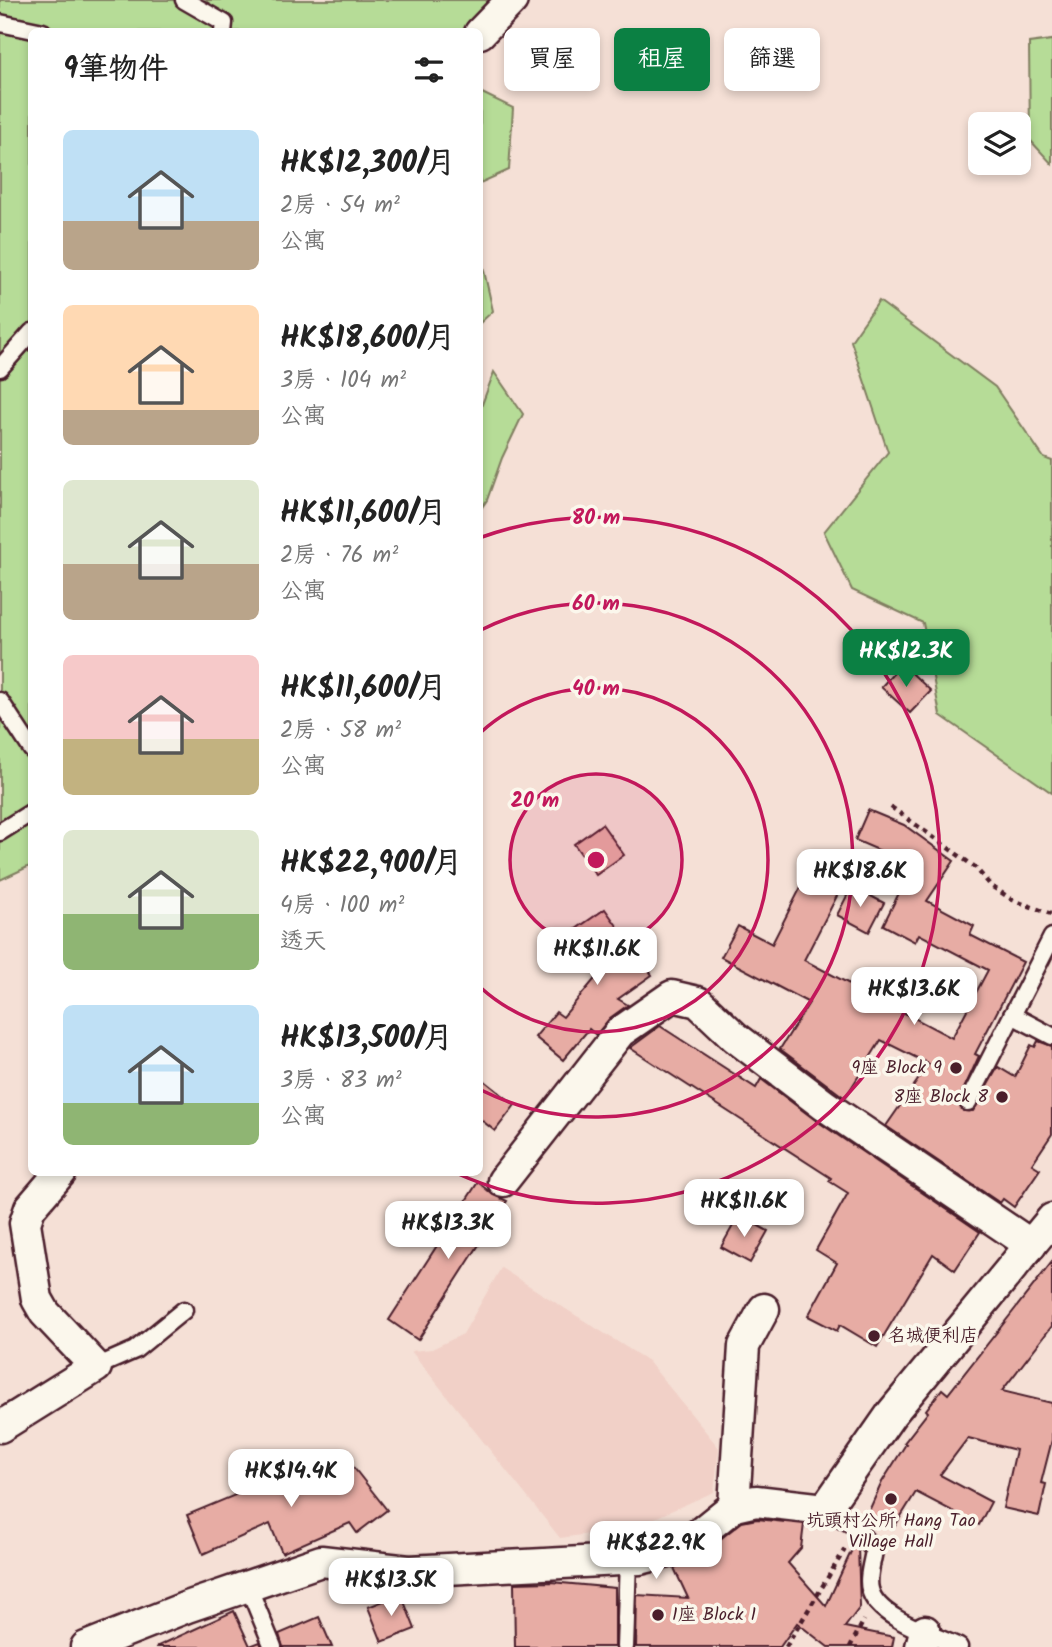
<!DOCTYPE html>
<html lang="zh-TW">
<meta charset="utf-8">
<style>
body{margin:0;font-family:Kalam,"LXGW WenKai TC",sans-serif;background:#f6f6f6;color:#222;height:100vh;display:flex;flex-direction:column;font-size:26px;white-space:nowrap}
*{box-sizing:border-box;margin:0}
p{font-size:23px;color:#767676}
.icon{flex:none;width:38px;height:38px;fill:none;stroke:currentColor;stroke-width:2;stroke-linecap:round;stroke-linejoin:round}
.map{position:relative;flex:1;overflow:hidden}
.drawer{position:absolute;left:28px;top:28px;width:455px;height:1148px;display:flex;flex-direction:column;background:#fff;border-radius:10px;box-shadow:0 4px 10px #0003}
.drawer>*{flex:none}
.guide{position:absolute;left:504px;top:28px;width:443px;height:63px;display:flex;gap:14px}
.tools{position:absolute;left:968px;top:112px;display:grid;gap:14px}
.tools a{display:grid;place-items:center;width:63px;height:63px;border-radius:10px;background:#fff;box-shadow:0 4px 10px #0003;font-size:35px}
.price{position:absolute;translate:-50% -60px;padding:0 16px;border-radius:14px;background:#fff;color:#222;font-size:23px;line-height:46px;filter:drop-shadow(0 2px 4px #0008)}
.price::after{content:'';position:absolute;left:50%;top:42px;width:21px;height:16px;margin-left:-10px;background:inherit;clip-path:polygon(0 0,100% 0,50% 100%)}
.price.on{background:#0b8043;color:#fff}
ul{padding:0;list-style:none}
li{display:flex;align-items:center;gap:21px;height:175px;padding:0 35px}
li span{display:grid;place-items:center;flex:none;width:196px;height:140px;border-radius:10px;color:#555}
li>.icon{margin-inline-start:auto}
span .icon{width:84px;height:84px;fill:#fffc;stroke-width:1}
li b{font-size:30px}
h2{display:flex;justify-content:space-between;align-items:center;height:84px;padding:0 35px;font-size:30px}
.pill{padding:0 24px;border-radius:10px;background:#fff;box-shadow:0 4px 10px #0003;font-size:24px;line-height:63px}
.pill.on{background:#0b8043;color:#fff}
.map>svg:first-child{display:block}
.built{fill:#f1d0c7}
.green{fill:#b6dc97;stroke:#807e61;stroke-width:2}
.building{fill:#e7aca4;stroke:#4a1f2b;stroke-width:2}
.lines{fill:none;stroke-linecap:round;stroke-linejoin:round}
.service-casing{stroke:#4a1f2b;stroke-width:21}
.minor-casing{stroke:#4a1f2b;stroke-width:35}
.path{stroke:#4a1f2b;stroke-width:4.5;stroke-dasharray:5 5;stroke-linecap:butt}
.service{stroke:#fbf7ec;stroke-width:16}
.minor{stroke:#fbf7ec;stroke-width:30}
.ring{fill:none;stroke:#c2185b;stroke-width:3.5}
.poi-dot{fill:#4a1f2b;stroke:#fbf7ec;stroke-width:2.5}
.labels{text-anchor:middle;dominant-baseline:central;stroke-width:7;stroke-linejoin:round;paint-order:stroke}
.poi-label{font-size:18px;fill:#4a1f2b;stroke:#fbf7ec;text-anchor:end}
.centre{fill:#c2185b;stroke:#fbf7ec;stroke-width:3.5}
.ring-label{font-size:21px;text-anchor:middle;font-weight:bold;fill:#c2185b;stroke:#fbf7ec;stroke-width:7;stroke-linejoin:round;paint-order:stroke}
</style>
<div class="map">
<svg width="1052" height="1647" viewBox="0 0 1052 1647">
<rect width="100%" height="100%" fill="#f5e0d6"/>
<filter id="ink" filterUnits="userSpaceOnUse"><feTurbulence type="fractalNoise" baseFrequency=".0143" numOctaves="2"/><feDisplacementMap in="SourceGraphic" scale="14" xChannelSelector="R" yChannelSelector="G"/><feConvolveMatrix kernelMatrix="1 2 1 2 8 2 1 2 1" color-interpolation-filters="sRGB"/></filter>
<g filter="url(#ink)">
<polygon class="built" points="501,1268 648,1361 719,1448 714,1492 632,1528 560,1538 411,1351 432,1349 463,1334"/>
<g class="green">
<polygon points="0,0 499,0 469,31 32,32 32,865 0,880"/>
<polygon points="1052,40 1052,164 1030,140 1029,43"/>
<polygon points="480,92 513,108 509,170 480,183"/>
<polygon points="480,253 493,311 480,323"/>
<polygon points="879,301 995,387 1044,458 1052,461 1052,793 940,715 923,623 852,590 824,532 888,452 851,341"/>
<polygon points="494,372 523,414 502,458 487,500 480,510 480,410"/>
</g>
<g class="building">
<polygon points="902,664 931,691 910,713 881,687"/>
<polygon points="868,810 904,825 954,861 927,901 974,926 970,935 1023,962 975,1054 979,1056 958,1102 963,1111 973,1111 998,1067 1015,1077 1031,1045 1035,1047 1038,1041 1052,1046 1052,1134 1032,1164 1040,1169 1014,1207 1003,1199 1000,1203 886,1126 929,1064 881,1040 845,1098 780,1049 809,1003 721,957 738,926 772,944 806,877 838,894 804,960 952,1038 988,970 919,934 915,942 883,925 913,865 855,840"/>
<polygon points="602,824 624,855 596,875 574,844"/>
<polygon points="852,886 884,903 869,932 837,915"/>
<polygon points="605,909 652,975 618,999 628,1005 610,1018 596,1035 589,1029 563,1060 535,1037 556,1012 563,1017 604,968 576,929"/>
<polygon points="660,1026 756,1088 761,1079 814,1119 980,1232 955,1270 933,1254 877,1347 840,1325 837,1331 808,1316 837,1263 816,1250 848,1193 829,1181 831,1178 630,1048"/>
<polygon points="480,1077 515,1105 495,1131 480,1119"/>
<polygon points="478,1182 493,1195 507,1201 418,1340 389,1320"/>
<polygon points="739,1215 768,1231 750,1263 721,1247"/>
<polygon points="1052,1262 1052,1326 1002,1391 1052,1403 1052,1440 1041,1483 1046,1484 1039,1516 1003,1508 1016,1450 968,1438 940,1475 991,1502 979,1525 916,1492 893,1529 868,1513 882,1482 906,1444 904,1443 928,1412 926,1410 942,1389 948,1394"/>
<polygon points="343,1454 387,1510 357,1533 350,1523 282,1553 270,1524 203,1554 187,1515 288,1473 296,1491"/>
<polygon points="757,1519 804,1524 801,1548 788,1563 826,1606 855,1543 858,1547 860,1607 845,1627 894,1637 892,1647 828,1647 797,1623 780,1647 636,1647 637,1595 688,1598 674,1568 701,1554 742,1522"/>
<polygon points="551,1582 615,1588 615,1647 515,1647 514,1583"/>
<polygon points="401,1594 415,1629 382,1642 368,1607"/>
<polygon points="234,1611 250,1646 260,1642 262,1647 156,1647"/>
<polygon points="319,1617 332,1647 283,1647 279,1634"/>
</g>
<g class="lines">
<g class="service-casing">
<g id="service">
<polyline points="184,0 224,23 223,32"/>
<polyline points="0,23 43,32"/>
<polyline points="0,368 32,332"/>
<polyline points="0,701 32,750"/>
<polyline points="0,832 32,812"/>
<polyline points="1012,1015 1052,1036"/>
<polyline points="968,1102 1052,937"/>
<polyline points="96,1367 135,1350 184,1310"/>
<path d="M825,1509l30,17 19,25c-2,12 -7,27 -4,38 6,29 64,46 89,58"/>
<polyline points="248,1586 273,1647"/>
<polyline points="625,1647 628,1560"/>
</g>
</g>
<g class="minor-casing">
<g id="minor">
<polyline points="480,33 512,0"/>
<polyline points="503,1181 620,1032 672,996 698,1002 735,1037 824,1105 1031,1245"/>
<polyline points="0,1427 96,1367 45,1313 37,1299 25,1223 30,1208 61,1172"/>
<polyline points="734,1506 744,1346 764,1309"/>
<polyline points="86,1647 187,1607 321,1561 409,1571 640,1559 668,1552 698,1535 734,1506 756,1501 825,1509 892,1413 1052,1219"/>
<polyline points="921,1647 925,1631"/>
</g>
</g>
<g class="path">
<polyline points="891,807 975,867 991,886 1013,900 1051,914"/>
<polyline points="786,1647 845,1549"/>
<polyline points="850,1647 864,1620"/>
</g>
<use href="#service" class="service"/>
<use href="#minor" class="minor"/>
</g>
</g>
<circle cx="596" cy="860" r="86" fill="#c2185b" fill-opacity=".12"/>
<g class="ring">
<circle cx="596" cy="860" r="86"/>
<path d="M480 733A172 172 0 1 1 480 987"/>
<path d="M481 630A257 257 0 1 1 481 1090"/>
<path d="M482 537A343 343 0 1 1 456 1173"/>
</g>
<g class="poi-dot">
<circle cx="956" cy="1068" r="7"/>
<circle cx="1002" cy="1097" r="7"/>
<circle cx="874" cy="1336" r="7"/>
<circle cx="891" cy="1499" r="7"/>
<circle cx="658" cy="1615" r="7"/>
</g>
<g class="labels">
<g class="poi-label">
<text x="942" y="1068">9座 Block 9</text>
<text x="988" y="1097">8座 Block 8</text>
<text x="888" y="1336" text-anchor="start">名城便利店</text>
<text x="891" y="1521" text-anchor="middle">坑頭村公所 Hang Tao<tspan x="891" dy="21">Village Hall</tspan></text>
<text x="672" y="1615" text-anchor="start">1座 Block 1</text>
</g>
</g>
<circle cx="596" cy="860" r="10" class="centre"/>
<g class="ring-label">
<text x="596" y="524">80 m</text>
<text x="596" y="610">60 m</text>
<text x="596" y="695">40 m</text>
<text x="535" y="807">20 m</text>
</g>
</svg>
<div class="tools">
<a><svg class="icon" aria-label="layers" viewBox="0 0 24 24"><path d="M12 4l9 5-9 5-9-5zM3 14l9 5 9-5"/></svg></a>
</div>
<b class="price on" style="left:906px;top:689px">HK$12.3K</b>
<b class="price" style="left:860px;top:909px">HK$18.6K</b>
<b class="price" style="left:597px;top:987px">HK$11.6K</b>
<b class="price" style="left:914px;top:1027px">HK$13.6K</b>
<b class="price" style="left:744px;top:1239px">HK$11.6K</b>
<b class="price" style="left:448px;top:1261px">HK$13.3K</b>
<b class="price" style="left:291px;top:1509px">HK$14.4K</b>
<b class="price" style="left:656px;top:1581px">HK$22.9K</b>
<b class="price" style="left:391px;top:1618px">HK$13.5K</b>
<div class="guide">
<a class="pill">買屋</a>
<a class="pill on">租屋</a>
<a class="pill">篩選</a>
</div>
<section class="drawer">
<h2>9筆物件<svg class="icon" aria-label="filters" viewBox="0 0 24 24"><path d="M4 7h16M4 17h16"/><circle cx="9" cy="7" r="2"/><circle cx="15" cy="17" r="2"/></svg></h2>
<ul>
<li><span style="background:linear-gradient(#bfe0f5 65%,#b9a48a 0)"><svg class="icon" aria-label="home" viewBox="0 0 24 24"><path d="M3 11l9-7 9 7M6 9v11h12V9"/></svg></span><div><b>HK$12,300/月</b><p>2房 · 54 m²</p><p>公寓</p></div></li>
<li><span style="background:linear-gradient(#ffd9b3 75%,#b9a48a 0)"><svg class="icon" aria-label="home" viewBox="0 0 24 24"><path d="M3 11l9-7 9 7M6 9v11h12V9"/></svg></span><div><b>HK$18,600/月</b><p>3房 · 104 m²</p><p>公寓</p></div></li>
<li><span style="background:linear-gradient(#dfe7d0 60%,#b9a48a 0)"><svg class="icon" aria-label="home" viewBox="0 0 24 24"><path d="M3 11l9-7 9 7M6 9v11h12V9"/></svg></span><div><b>HK$11,600/月</b><p>2房 · 76 m²</p><p>公寓</p></div></li>
<li><span style="background:linear-gradient(#f6c9c9 60%,#c2b280 0)"><svg class="icon" aria-label="home" viewBox="0 0 24 24"><path d="M3 11l9-7 9 7M6 9v11h12V9"/></svg></span><div><b>HK$11,600/月</b><p>2房 · 58 m²</p><p>公寓</p></div></li>
<li><span style="background:linear-gradient(#dfe7d0 60%,#8fb573 0)"><svg class="icon" aria-label="home" viewBox="0 0 24 24"><path d="M3 11l9-7 9 7M6 9v11h12V9"/></svg></span><div><b>HK$22,900/月</b><p>4房 · 100 m²</p><p>透天</p></div></li>
<li><span style="background:linear-gradient(#bfe0f5 70%,#8fb573 0)"><svg class="icon" aria-label="home" viewBox="0 0 24 24"><path d="M3 11l9-7 9 7M6 9v11h12V9"/></svg></span><div><b>HK$13,500/月</b><p>3房 · 83 m²</p><p>公寓</p></div></li>
</ul>
</section>
</div>
